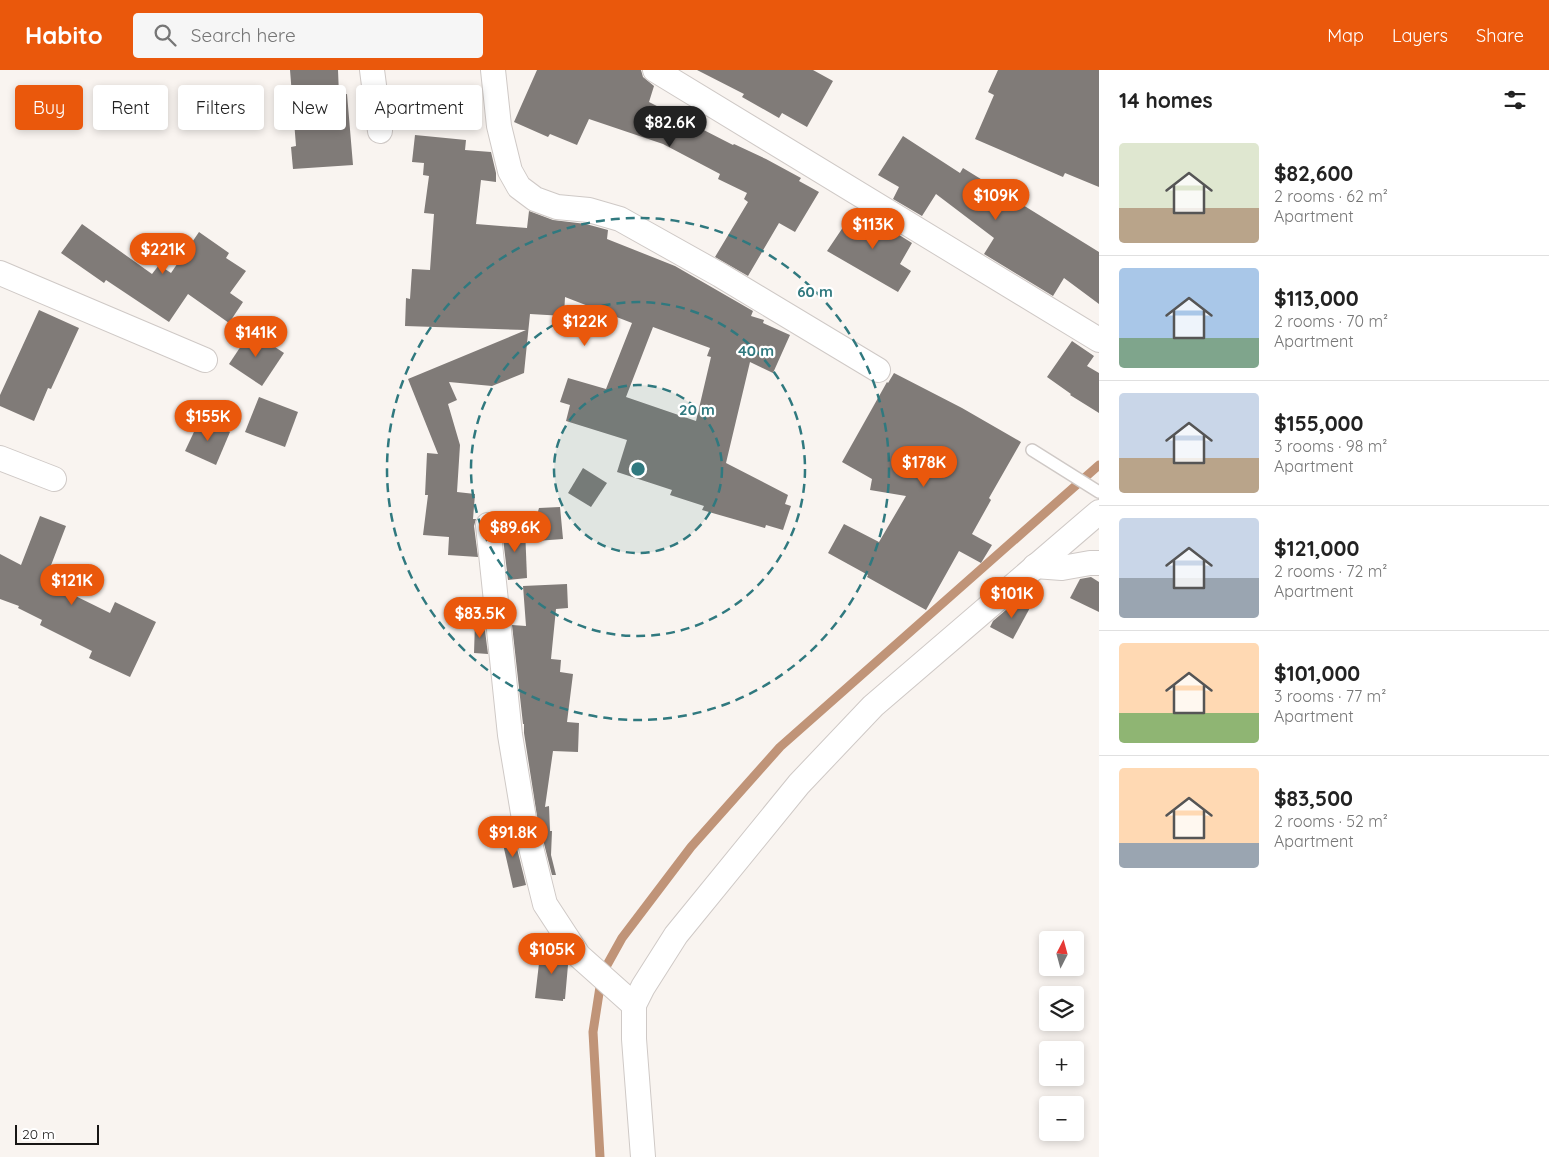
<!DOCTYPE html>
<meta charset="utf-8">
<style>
body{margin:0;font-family:Quicksand,sans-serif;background:#f6f6f6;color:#222;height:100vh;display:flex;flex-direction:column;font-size:19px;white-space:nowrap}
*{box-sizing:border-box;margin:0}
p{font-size:16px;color:#767676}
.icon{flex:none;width:28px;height:28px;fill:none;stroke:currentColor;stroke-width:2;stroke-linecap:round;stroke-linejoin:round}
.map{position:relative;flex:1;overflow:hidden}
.side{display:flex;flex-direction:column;background:#fff;width:450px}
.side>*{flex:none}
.top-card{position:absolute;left:15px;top:15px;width:475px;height:45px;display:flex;gap:10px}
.needle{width:32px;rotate:6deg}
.fabs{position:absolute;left:1039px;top:861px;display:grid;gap:10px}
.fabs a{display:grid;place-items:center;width:45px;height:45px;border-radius:5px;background:#fff;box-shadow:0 2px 8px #0003;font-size:25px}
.scale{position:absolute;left:15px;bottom:12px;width:84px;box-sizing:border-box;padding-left:5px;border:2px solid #181615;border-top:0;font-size:14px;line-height:18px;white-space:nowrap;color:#181615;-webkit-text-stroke:4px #fff;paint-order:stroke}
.price{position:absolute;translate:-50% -42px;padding:0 11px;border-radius:18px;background:#ea580c;color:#fff;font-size:16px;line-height:32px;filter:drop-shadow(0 1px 2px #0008)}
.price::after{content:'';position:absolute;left:50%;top:30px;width:15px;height:11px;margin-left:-8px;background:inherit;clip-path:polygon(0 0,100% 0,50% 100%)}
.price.active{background:#222;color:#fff}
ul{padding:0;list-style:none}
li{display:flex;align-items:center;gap:15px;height:125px;padding:0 20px}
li+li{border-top:1px solid #e0e0e0}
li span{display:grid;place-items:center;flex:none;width:140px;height:100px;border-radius:5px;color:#555}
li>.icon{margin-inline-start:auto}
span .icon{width:60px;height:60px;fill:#fffc;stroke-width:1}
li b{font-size:21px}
h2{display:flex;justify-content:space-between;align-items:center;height:60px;padding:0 20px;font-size:21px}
.chip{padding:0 18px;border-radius:5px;background:#fff;box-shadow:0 2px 8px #0003;font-size:18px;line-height:45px}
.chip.active{background:#ea580c;color:#fff}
header{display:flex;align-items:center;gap:30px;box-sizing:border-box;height:70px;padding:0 25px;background:#ea580c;color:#fff}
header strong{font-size:24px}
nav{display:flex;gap:28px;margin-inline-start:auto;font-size:18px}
.search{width:350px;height:45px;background:#f6f6f6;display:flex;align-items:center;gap:12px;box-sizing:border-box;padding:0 18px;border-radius:5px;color:#767676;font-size:19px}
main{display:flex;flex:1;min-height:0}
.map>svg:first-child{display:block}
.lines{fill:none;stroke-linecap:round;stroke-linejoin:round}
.stream{stroke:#c09478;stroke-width:9}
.building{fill:#807b78;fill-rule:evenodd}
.service-casing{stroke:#cfc9c6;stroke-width:14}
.minor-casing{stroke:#cfc9c6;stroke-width:26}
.service{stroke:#fff;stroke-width:11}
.minor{stroke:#fff;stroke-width:24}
.ring{fill:none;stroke:#30797f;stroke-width:2.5;stroke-dasharray:9 6}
.centre{fill:#30797f;stroke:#fff;stroke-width:2.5}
.ring-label{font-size:15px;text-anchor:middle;font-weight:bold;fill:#30797f;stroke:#fff;stroke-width:4.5;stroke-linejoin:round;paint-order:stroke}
</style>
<header>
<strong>Habito</strong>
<div class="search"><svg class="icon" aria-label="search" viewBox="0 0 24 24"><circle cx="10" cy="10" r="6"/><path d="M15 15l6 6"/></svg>Search here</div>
<nav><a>Map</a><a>Layers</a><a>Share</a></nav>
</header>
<main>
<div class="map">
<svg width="1099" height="1087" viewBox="0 0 1099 1087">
<rect width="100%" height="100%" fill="#f9f4f0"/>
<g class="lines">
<polyline class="stream" points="600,1087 593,962 602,904 622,868 691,777 780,677 1099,395"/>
</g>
<g class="building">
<polygon points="290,0 338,0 339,25 347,24 353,95 293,99 291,77 296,76"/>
<polygon points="537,0 641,0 643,7 654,16 649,32 733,75 734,74 766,89 801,108 799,111 819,122 795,162 779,153 748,206 715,187 748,132 744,129 747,123 718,109 720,104 663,74 589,49 577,75 550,64 548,67 514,52"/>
<polygon points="697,0 813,0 833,11 807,57 782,43 779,48 742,27 744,24"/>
<polygon points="998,0 1099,0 1099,117 1065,103 1063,107 975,69 994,25 988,22"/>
<path d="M415,65l51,5 -1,10 26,2 5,21v9l-15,-2 -5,44 51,4 2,-17 24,9 33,4 22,6 -1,9 68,27 78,45 -2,5 13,4 -1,3 27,12 -17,38 -23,-11 -24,101 62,32 -3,9 6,2 -8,24 -17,-5 -1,3 -63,-18 2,-4 -34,-11 2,-5 -55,-18 10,-32 -61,-19 4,-16 -10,-3 8,-24 38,11 26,-66 -67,-26 -1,19 -34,-2 -6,59 -32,13 -43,-4 8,18 -9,4 12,41 -3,47 18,2 -2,25h3l-2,7 4,31 -30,-2 1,-18 -26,-2 5,-40h-3l2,-42 11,1 -30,-75 118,-49 -121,-4 1,-28 4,1 2,-30 18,1 4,-56 -10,-1 5,-37 -6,-1 1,-12 -12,-1zM653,257l57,21 -3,8 4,1 -15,64 -70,-24z"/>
<polygon points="903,66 960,103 963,98 1099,182 1099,234 1064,208 1053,226 984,184 994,168 936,124 922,146 893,129 899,117 878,105"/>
<polygon points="856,138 912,173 900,194 911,201 898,222 827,181"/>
<polygon points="82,154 152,204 159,195 171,203 199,162 229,183 226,188 246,201 230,223 243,232 229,253 188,224 169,252 106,210 104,213 61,183"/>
<polygon points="39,240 79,258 51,319 48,318 34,351 0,336 0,325"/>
<polygon points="251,261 284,283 262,316 229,294"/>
<polygon points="1072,271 1094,286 1087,296 1099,303 1099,343 1070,325 1071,324 1047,307"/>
<polygon points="894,303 962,338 1021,372 989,428 991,430 972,464 992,475 981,493 959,481 926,540 867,507 868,505 828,483 844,454 879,472 906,426 870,420 872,409 842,392 887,312 888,313"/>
<polygon points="259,327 298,342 285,377 245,362"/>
<polygon points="200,349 230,362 216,395 185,381"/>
<polygon points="583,398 607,413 591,437 568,423"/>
<polygon points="560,437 563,469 536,471 535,452 539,438"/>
<polygon points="40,446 66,456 45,511 110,543 115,532 156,552 130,607 89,588 92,581 40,555 42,550 18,538 19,536 0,529 0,484 21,495"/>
<polygon points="525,458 527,508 508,510 502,460"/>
<polygon points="1091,507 1099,512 1099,542 1070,528 1080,509"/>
<polygon points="567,514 568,538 556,539 551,589 561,590 560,602 573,604 567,652 579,653 578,682 553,681 545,737 549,736 550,761 552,761 551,785 556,805 552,805 537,746 524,663 524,654 523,654 512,555 526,556 523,516"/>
<polygon points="1020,528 1032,534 1013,569 990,557 993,551"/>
<polygon points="475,552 484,553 488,584 474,583"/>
<polygon points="512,758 526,815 513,818 500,761"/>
<polygon points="541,876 557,877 568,895 565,929 563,929 563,931 535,928"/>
</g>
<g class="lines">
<g class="service-casing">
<polyline id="service" points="1032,380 1099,422"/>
</g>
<g class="minor-casing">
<g id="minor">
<polyline points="372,0 380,61"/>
<polyline points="493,0 499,56 510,101 519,117 535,129 557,137 589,140 620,149 720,205 878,300"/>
<polyline points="655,0 1099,270"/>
<polyline points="0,203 205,290"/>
<polyline points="0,388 54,409"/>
<polyline points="488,455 510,665 524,749 545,834 579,886 634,935"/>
<polyline points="1035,496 1062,498 1090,493 1099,493"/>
<polyline points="643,1087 634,969 634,935 643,917 676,865 799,714 873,636 1099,442"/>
</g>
</g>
<use href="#service" class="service"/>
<use href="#minor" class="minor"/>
</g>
<circle cx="638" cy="399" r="84" fill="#30797f" fill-opacity=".12"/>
<g class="ring">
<circle cx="638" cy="399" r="84"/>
<circle cx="638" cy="399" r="167"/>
<circle cx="638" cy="399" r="251"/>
</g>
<circle cx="638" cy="399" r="8" class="centre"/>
<g class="ring-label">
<text x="815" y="227">60 m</text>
<text x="756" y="286">40 m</text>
<text x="697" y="345">20 m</text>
</g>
</svg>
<div class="fabs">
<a><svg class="needle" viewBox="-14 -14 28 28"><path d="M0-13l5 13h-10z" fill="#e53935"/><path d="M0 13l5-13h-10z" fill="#767676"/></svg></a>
<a><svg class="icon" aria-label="layers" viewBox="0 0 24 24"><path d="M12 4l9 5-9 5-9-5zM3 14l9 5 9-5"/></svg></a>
<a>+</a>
<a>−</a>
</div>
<div class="scale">20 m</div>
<b class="price active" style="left:670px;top:78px">$82.6K</b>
<b class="price" style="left:996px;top:151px">$109K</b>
<b class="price" style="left:873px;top:180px">$113K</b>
<b class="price" style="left:163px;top:205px">$221K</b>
<b class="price" style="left:585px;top:277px">$122K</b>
<b class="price" style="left:256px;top:288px">$141K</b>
<b class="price" style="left:208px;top:372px">$155K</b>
<b class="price" style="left:924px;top:418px">$178K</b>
<b class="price" style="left:515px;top:483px">$89.6K</b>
<b class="price" style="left:72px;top:536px">$121K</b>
<b class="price" style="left:1012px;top:549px">$101K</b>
<b class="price" style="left:480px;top:569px">$83.5K</b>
<b class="price" style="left:513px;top:788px">$91.8K</b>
<b class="price" style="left:552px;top:905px">$105K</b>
<div class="top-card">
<a class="chip active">Buy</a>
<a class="chip">Rent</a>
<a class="chip">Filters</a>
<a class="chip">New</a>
<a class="chip">Apartment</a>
</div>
</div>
<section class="side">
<h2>14 homes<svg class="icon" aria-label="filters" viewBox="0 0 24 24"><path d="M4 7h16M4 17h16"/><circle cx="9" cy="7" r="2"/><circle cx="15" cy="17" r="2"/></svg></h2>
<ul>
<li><span style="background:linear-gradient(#dfe7d0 65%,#b9a48a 0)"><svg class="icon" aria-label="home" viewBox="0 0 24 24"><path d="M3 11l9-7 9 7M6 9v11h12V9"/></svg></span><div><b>$82,600</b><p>2 rooms · 62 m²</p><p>Apartment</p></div></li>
<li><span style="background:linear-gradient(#a9c7e8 70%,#7fa58c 0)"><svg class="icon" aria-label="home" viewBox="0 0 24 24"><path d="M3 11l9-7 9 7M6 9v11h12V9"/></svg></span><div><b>$113,000</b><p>2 rooms · 70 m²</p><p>Apartment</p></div></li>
<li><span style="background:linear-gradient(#c9d6e8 65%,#b9a48a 0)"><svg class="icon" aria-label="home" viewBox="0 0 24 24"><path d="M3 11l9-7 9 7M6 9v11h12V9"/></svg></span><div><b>$155,000</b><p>3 rooms · 98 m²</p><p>Apartment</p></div></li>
<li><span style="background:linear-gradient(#c9d6e8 60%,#9aa5b1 0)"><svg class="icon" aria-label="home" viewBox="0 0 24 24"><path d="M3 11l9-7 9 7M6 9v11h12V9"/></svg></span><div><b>$121,000</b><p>2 rooms · 72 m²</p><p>Apartment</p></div></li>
<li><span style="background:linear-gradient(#ffd9b3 70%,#8fb573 0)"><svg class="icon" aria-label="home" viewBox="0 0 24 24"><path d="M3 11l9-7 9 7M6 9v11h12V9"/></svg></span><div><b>$101,000</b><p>3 rooms · 77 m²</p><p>Apartment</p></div></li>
<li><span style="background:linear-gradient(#ffd9b3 75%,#9aa5b1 0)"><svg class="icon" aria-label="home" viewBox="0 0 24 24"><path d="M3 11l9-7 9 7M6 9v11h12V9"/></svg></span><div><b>$83,500</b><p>2 rooms · 52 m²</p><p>Apartment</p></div></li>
</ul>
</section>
</main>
